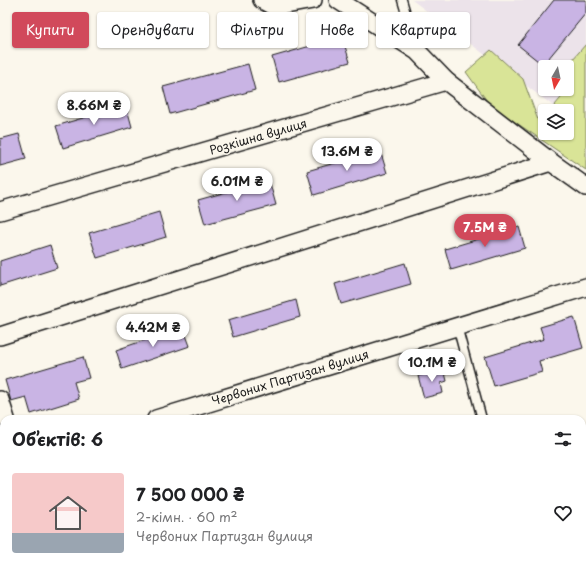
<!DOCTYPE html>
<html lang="uk">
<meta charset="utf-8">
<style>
body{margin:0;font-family:"Playpen Sans",sans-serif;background:#f6f6f6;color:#202124;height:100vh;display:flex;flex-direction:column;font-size:15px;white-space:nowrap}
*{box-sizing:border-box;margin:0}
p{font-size:13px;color:#757577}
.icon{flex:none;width:22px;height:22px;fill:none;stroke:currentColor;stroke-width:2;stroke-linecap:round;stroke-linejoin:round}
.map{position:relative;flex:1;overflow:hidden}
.details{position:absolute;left:0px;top:415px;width:586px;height:156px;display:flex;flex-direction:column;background:#fff;border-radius:12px 12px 0 0;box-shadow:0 1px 3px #0004}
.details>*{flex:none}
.banner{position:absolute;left:12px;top:12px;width:562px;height:36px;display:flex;gap:8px}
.needle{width:26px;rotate:189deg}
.buttons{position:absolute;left:538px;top:60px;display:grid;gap:8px}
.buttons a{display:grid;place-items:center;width:36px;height:36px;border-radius:4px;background:#fff;box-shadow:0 1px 3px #0004;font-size:20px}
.price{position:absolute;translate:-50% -34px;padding:0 9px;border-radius:14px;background:#fff;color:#222;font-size:13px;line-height:26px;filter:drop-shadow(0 1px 2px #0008)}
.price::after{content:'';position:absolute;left:50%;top:24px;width:12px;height:9px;margin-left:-6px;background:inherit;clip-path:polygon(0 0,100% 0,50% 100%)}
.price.current{background:#d1495b;color:#fff}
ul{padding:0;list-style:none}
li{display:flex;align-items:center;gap:12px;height:100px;padding:0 12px}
li span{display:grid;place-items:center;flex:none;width:112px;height:80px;border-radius:4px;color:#555}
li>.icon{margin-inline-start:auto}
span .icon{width:48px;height:48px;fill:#fffc;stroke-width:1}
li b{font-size:17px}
h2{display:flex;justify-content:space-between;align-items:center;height:48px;padding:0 12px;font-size:17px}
.tag{padding:0 14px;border-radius:4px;background:#fff;box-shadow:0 1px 3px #0004;font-size:14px;line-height:36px}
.tag.current{background:#d1495b;color:#fff}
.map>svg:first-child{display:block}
.built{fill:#ece3ea;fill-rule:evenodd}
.green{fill:#d9e497;stroke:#7a805a}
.building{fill:#c9b4e4;stroke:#1c1c1c}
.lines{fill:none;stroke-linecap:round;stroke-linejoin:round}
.lane-casing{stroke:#1c1c1c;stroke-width:11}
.street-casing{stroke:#1c1c1c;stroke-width:20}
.lane{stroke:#fbf7ec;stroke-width:8}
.street{stroke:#fbf7ec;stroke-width:17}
.labels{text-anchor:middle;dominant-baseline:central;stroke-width:3;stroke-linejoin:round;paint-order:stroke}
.street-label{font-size:12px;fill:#1c1c1c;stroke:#fbf7ec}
</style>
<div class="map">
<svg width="586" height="571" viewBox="0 0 586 571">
<rect width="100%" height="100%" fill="#fbf7ec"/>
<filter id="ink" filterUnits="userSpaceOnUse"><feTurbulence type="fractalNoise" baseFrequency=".025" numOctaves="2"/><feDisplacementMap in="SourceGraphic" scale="8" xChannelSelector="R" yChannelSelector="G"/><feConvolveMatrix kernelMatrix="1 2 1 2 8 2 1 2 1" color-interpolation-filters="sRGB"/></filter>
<g filter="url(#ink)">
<path class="built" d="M412,0h174v130l-19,-19h-7zM545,67h22v22h-22z"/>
<polygon class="green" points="586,44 586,170 490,105 466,72 491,50 523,79 539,123 545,116 545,133 567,133 567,111 550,111 565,93 564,89 567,89 566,67"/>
<g class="building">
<polygon points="554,0 586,0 586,13 543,65 518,45"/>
<polygon points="342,37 350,62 279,82 272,57"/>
<polygon points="248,64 255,90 170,114 163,87"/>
<polygon points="126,105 132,127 63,148 56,126"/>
<polygon points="19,134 26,159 0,166 0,139"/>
<polygon points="380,150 387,173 314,195 307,171"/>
<polygon points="269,180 276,205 205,224 198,200"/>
<polygon points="159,212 166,237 97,258 89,233"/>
<polygon points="519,227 525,248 451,270 445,249"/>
<polygon points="50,245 57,268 0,286 0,261"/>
<polygon points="405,263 411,284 341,304 335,284"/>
<polygon points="296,300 300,317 233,337 228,320"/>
<polygon points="574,317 583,348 539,361 542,372 494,386 485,357 544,339 540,327"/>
<polygon points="183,327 190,346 122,369 116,350"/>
<polygon points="83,357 89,378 74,382 79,399 31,414 26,397 11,401 5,380"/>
<polygon points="444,369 447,381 441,383 443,393 424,398 418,376"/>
</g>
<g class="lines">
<g class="lane-casing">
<g id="lane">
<polyline points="402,0 416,47"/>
<polyline points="457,326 482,419"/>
<polyline points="58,571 72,567"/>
</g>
</g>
<g class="street-casing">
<g id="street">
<polyline points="262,0 275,7 313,0"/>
<polyline points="338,0 417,51 446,81 551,162 586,187"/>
<polyline points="0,211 446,81"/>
<polyline points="0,336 551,162"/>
<polyline points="0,400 6,419"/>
<polyline points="156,419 586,287"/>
</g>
</g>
<use href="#lane" class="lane"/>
<use href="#street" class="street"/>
</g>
</g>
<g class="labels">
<g class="street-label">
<text transform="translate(258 136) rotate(-16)">Розкішна вулиця</text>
<text transform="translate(290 377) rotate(-17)">Червоних Партизан вулиця</text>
</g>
</g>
</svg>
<div class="buttons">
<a><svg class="needle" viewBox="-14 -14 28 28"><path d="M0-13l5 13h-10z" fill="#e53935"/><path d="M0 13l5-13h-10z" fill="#757577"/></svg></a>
<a><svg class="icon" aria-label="layers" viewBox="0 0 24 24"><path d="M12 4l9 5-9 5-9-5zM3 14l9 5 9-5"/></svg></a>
</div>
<b class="price" style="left:94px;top:126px">8.66M ₴</b>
<b class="price" style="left:347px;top:172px">13.6M ₴</b>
<b class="price" style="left:237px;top:202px">6.01M ₴</b>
<b class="price current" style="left:485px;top:248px">7.5M ₴</b>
<b class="price" style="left:153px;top:348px">4.42M ₴</b>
<b class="price" style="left:432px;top:383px">10.1M ₴</b>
<div class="banner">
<a class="tag current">Купити</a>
<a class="tag">Орендувати</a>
<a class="tag">Фільтри</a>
<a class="tag">Нове</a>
<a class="tag">Квартира</a>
</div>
<section class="details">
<h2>Об’єктів: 6<svg class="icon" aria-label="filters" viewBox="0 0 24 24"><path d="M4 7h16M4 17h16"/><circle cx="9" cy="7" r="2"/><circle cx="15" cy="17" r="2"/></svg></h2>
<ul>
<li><span style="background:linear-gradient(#f6c9c9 75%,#9aa5b1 0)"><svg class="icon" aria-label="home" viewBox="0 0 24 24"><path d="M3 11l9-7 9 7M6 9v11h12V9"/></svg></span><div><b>7 500 000 ₴</b><p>2-кімн. · 60 m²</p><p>Червоних Партизан вулиця</p></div><svg class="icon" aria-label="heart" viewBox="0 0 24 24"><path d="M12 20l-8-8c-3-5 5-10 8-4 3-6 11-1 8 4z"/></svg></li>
</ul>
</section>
</div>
